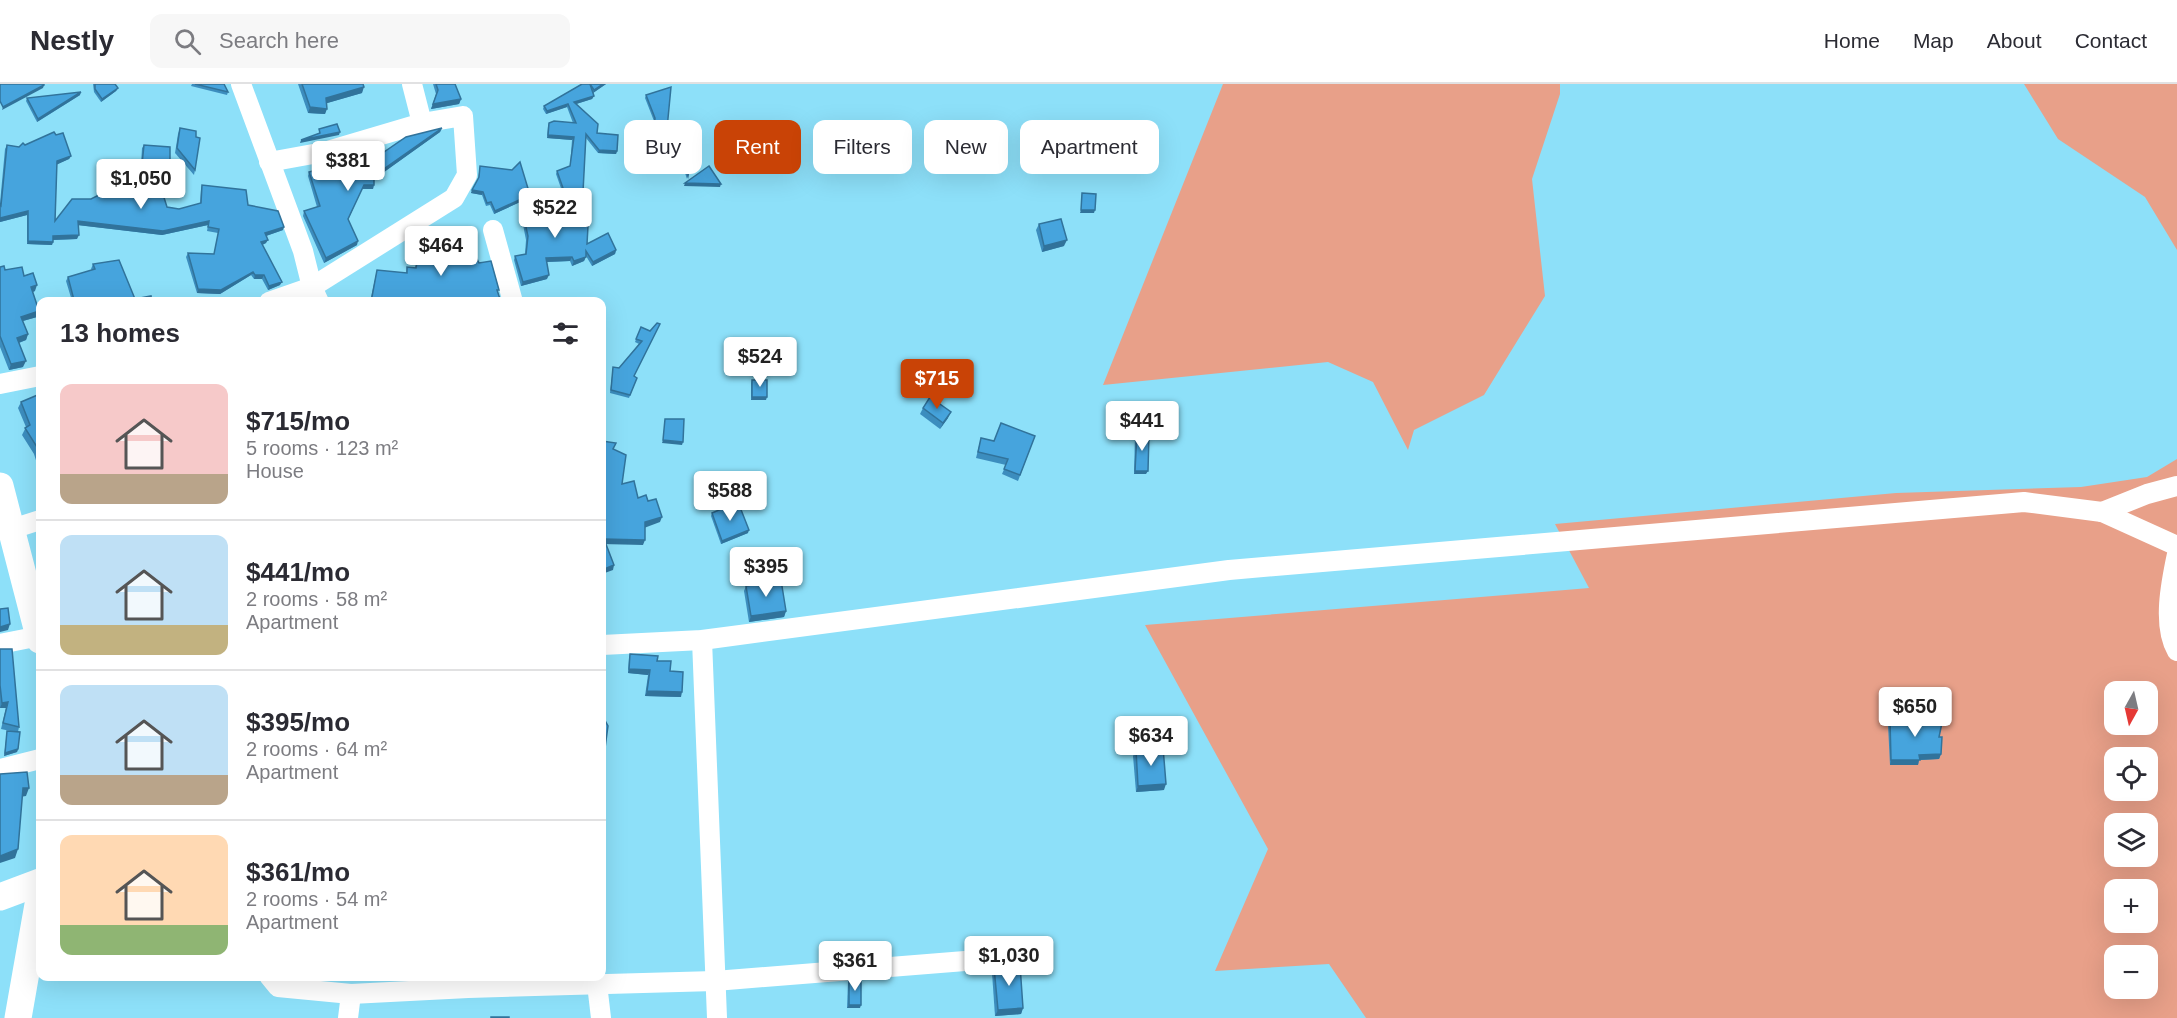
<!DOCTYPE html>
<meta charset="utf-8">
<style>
body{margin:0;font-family:Helvetica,sans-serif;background:#f7f7f7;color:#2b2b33;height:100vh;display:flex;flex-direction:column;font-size:22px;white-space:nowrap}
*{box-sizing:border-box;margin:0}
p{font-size:20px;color:#7c7c81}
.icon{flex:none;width:33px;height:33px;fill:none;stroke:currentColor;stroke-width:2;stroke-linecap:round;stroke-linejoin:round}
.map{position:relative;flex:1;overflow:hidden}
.panel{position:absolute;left:36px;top:213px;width:570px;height:684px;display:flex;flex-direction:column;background:#fff;border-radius:12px;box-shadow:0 6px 24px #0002}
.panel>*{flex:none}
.guide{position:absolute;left:624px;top:36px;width:570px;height:54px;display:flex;gap:12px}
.needle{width:39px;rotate:188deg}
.buttons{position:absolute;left:2104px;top:597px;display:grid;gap:12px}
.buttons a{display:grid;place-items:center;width:54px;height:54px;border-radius:12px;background:#fff;box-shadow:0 6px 24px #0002;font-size:30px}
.price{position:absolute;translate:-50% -51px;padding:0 14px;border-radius:6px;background:#fff;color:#222;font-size:20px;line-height:39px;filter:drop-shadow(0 2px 3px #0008)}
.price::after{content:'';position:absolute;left:50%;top:36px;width:18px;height:14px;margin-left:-9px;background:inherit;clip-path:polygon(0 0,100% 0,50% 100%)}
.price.current{background:#c94306;color:#fff}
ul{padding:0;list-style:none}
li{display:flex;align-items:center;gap:18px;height:150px;padding:0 24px}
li+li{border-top:2px solid #e1e1e2}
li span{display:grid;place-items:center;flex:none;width:168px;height:120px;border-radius:12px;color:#555}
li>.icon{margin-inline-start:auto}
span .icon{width:72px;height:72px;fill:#fffc;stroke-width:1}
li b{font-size:26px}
h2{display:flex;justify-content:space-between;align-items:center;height:72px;padding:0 24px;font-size:26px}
.tag{padding:0 21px;border-radius:12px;background:#fff;box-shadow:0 6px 24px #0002;font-size:21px;line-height:54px}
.tag.current{background:#c94306;color:#fff}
header{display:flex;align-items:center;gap:36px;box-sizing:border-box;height:84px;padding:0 30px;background:#fff;border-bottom:2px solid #e1e1e2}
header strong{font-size:28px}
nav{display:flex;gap:33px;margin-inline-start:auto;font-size:21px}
.search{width:420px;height:54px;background:#f7f7f7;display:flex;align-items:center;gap:15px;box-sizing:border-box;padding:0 21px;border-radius:12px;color:#7c7c81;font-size:22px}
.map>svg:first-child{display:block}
.green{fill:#e8a089;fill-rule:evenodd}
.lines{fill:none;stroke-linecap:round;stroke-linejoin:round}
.street{stroke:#fff;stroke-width:20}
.secondary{stroke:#fff;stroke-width:27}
.wall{fill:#3c8dbe}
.shaded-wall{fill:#31739b}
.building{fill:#46a4dd;stroke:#31739b;stroke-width:1.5}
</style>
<header>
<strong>Nestly</strong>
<div class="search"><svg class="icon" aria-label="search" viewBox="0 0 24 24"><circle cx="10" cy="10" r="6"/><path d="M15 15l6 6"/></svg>Search here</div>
<nav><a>Home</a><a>Map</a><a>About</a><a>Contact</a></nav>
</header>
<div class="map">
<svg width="2177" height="934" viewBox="0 0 2177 934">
<rect width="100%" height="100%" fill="#8de0f9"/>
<g class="green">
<polygon points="1223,0 1560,0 1560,10 1532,95 1545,212 1484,311 1414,346 1408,366 1373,298 1328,278 1103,301"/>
<polygon points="2024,0 2177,0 2177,166 2145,113 2058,55"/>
<path d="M2177,375v559h-811l-37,-54 -114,7 53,-122 -123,-224 444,-37 -34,-64 341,-31 185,-6 66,-10zM2115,608h33v32h-33zM2115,674h33v32h-33zM2115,740h33v32h-33zM2115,806h33v32h-33zM2115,872h33v32h-33z"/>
</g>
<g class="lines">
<g class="street">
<polyline points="241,0 303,167 312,203 319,218"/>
<polyline points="269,78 324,68 422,39"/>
<polyline points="493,146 513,218"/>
<polyline points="269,218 312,203 454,114 467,91 463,32 422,39 412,0"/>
<polyline points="0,300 40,292"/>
<polyline points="2102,428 2147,410 2177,402"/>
<polyline points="12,445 40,436"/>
<path d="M2177,470c-6,28 -15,72 0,97"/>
<polyline points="702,556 717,934"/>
<polyline points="0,560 40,552"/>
<polyline points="602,561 702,556 1229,486 2024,418 2102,428 2177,462"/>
<polyline points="0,685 40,675"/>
<polyline points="269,892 278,903 351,910 468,904 715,897 965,877"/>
<polyline points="597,900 601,934"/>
<polyline points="348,934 351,910"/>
</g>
<g class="secondary">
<polyline points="0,402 40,556"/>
<polyline points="0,813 40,798"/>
<polyline points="18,934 40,809"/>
</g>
</g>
<g class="wall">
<polygon points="93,0 115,0 118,4 116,7 101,18 94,8"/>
<polygon points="192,0 224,0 228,8 227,11 191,2"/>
<polygon points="298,0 363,0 362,9 327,19 325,30 308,29"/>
<polygon points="433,0 455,0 461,15 459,20 431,25 436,10"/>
<polygon points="582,0 606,0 593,9 594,12 592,15 576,20 597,49 617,67 616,70 598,69 586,54 583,108 581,111 563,110 556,90 557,87 570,82 572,56 547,54 548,42 549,39 573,39 567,23 546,30 543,25 544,22"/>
<polygon points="80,11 37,38 26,17 27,14"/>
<polygon points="646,11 665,58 652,57 654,37 645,14"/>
<polygon points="1136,43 1152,87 1133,87 1134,49"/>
<polygon points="180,44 196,53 195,86 194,91 175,69 178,50"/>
<polygon points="442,44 440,48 374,95 373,105 362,105 348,136 357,161 324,179 303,132 304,127 317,123 308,92 309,88 316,86 314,82 315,78 362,83"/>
<polygon points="672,44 688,92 687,95 671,47"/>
<polygon points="7,61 19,63 25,61 71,72 69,75 57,80 55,137 103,108 103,100 105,96 120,96 118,88 120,84 141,80 142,64 144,61 169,96 161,96 162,107 167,123 179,125 200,120 201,105 202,101 248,121 283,146 266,152 266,159 262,161 280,201 268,206 262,195 254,195 251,191 220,210 197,209 186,173 188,169 214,170 218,149 207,147 208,141 162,151 78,141 77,155 53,156 52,161 27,160 27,131 0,138 0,119 5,65"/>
<polygon points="480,82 530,111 529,114 494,130 490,121 486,122 482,111 471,109 478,95"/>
<polygon points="521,121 560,134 576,142 587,160 616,166 615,170 592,182 586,172 584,177 572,182 570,177 547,178 547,195 521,202 514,176 515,172 525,170 526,156 520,125"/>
<polygon points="1039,140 1064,162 1042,168 1036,146"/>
<polygon points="445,152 475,156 474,159 470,160 479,179 498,209 501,218 370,218 377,186 406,189 407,183 415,184 420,163 452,169 444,155"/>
<polygon points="93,180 135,215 152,218 72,217 66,197 68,193 92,186 91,185"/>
<polygon points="0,183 5,186 24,192 35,207 33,208 39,227 37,233 23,237 28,250 26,256 19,259 23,283 9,286 0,263"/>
<polygon points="641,243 650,247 634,292 637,294 629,314 610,309 613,283 619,284 639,260 635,258"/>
<polygon points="752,296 766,316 751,316 751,299"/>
<polygon points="40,311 40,389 34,370 22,351 26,343 18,324 21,318"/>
<polygon points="923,324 948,334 940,345 920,330"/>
<polygon points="1137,348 1146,390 1134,390 1135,351"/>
<polygon points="1035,352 1018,397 1002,390 1006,381 976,374 981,354 994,357"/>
<polygon points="712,429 748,449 721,460 711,432"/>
<polygon points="746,502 786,527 784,533 749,538 744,507"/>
<polygon points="0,565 19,643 18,648 18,665 17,668 4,672 7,647 15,648 1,645 6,624 0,624"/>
<polygon points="630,570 657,577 681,613 645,612 648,591 628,589 629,574"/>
<polygon points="602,631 605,664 604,668 602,668"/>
<polygon points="1890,636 1939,653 1941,670 1939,675 1919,676 1918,681 1890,681 1888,641"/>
<polygon points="1136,666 1164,706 1136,708 1133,672"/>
<polygon points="994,883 1023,924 1021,930 995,932 992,889"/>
<polygon points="849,895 860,924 847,924 848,898"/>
</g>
<g class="shaded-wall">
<polygon points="603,0 606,0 593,9 594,6"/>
<polygon points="44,1 43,4 2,26 3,23"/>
<polygon points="364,3 362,9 324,20 326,14"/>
<polygon points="118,4 116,7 101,18 102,15"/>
<polygon points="81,8 80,11 37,38 38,35"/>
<polygon points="594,12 592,15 573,21 574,18"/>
<polygon points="461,15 459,20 431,25 433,20"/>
<polygon points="568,20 567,23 546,30 547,27"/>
<polygon points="310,23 327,25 325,30 308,29"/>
<polygon points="442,44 440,48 373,96 374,92"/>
<polygon points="340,48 339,51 300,59 301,56"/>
<polygon points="548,51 574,53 572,56 547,54"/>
<polygon points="653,54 666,55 665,58 652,57"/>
<polygon points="599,66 617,67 616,70 598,69"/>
<polygon points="71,72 69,75 56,81 57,77"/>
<polygon points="1135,81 1154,81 1152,87 1133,87"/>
<polygon points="161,92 170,92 169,96 160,96"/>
<polygon points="685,99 721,100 720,103 684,102"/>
<polygon points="364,101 374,101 373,105 362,105"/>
<polygon points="472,106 483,108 482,111 471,109"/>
<polygon points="564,107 583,108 581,111 563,110"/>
<polygon points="530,111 529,114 494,130 495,127"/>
<polygon points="1081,126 1095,126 1094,129 1080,129"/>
<polygon points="28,127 27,131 0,138 0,134"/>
<polygon points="78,137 209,137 208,141 162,151 77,141"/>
<polygon points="284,143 283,146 263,153 265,149"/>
<polygon points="79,151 77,155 51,156 53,152"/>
<polygon points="268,156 266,159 260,162 261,158"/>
<polygon points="1067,156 1064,162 1042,168 1044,162"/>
<polygon points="28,157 53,158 52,161 27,160"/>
<polygon points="358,157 357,161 324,179 326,174"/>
<polygon points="616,166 615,170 592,182 593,178"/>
<polygon points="572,173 570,177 545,178 546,174"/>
<polygon points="586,173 584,177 572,182 574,177"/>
<polygon points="253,188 251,191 220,210 197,209 198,205"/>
<polygon points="255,191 264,191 262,195 254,195"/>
<polygon points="549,191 547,195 521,202 523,198"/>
<polygon points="282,198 280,201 268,206 269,202"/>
<polygon points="37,201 35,207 29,209 31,203"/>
<polygon points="39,227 37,233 19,238 21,233"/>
<polygon points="28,250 26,256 15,260 17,254"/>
<polygon points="26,277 23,283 9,286 11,280"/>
<polygon points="752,313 767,313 766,316 751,316"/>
<polygon points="951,328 948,334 940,345 943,339"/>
<polygon points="663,356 683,358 682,361 662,359"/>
<polygon points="1135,387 1148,387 1146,390 1134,390"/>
<polygon points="662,433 660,438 644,444 645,438"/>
<polygon points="749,446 748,449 721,460 722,457"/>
<polygon points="604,455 645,456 643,461 602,460"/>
<polygon points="614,481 613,486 602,490 602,486"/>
<polygon points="786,527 784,533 749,538 751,532"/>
<polygon points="10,540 8,546 0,548 0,543"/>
<polygon points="629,585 650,586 648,591 628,589"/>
<polygon points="647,607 682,608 681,613 645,612"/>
<polygon points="8,618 6,624 0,624 2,619"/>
<polygon points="18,665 17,668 4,672 5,669"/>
<polygon points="1941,670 1939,675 1919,676 1918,681 1890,681 1891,676 1919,671"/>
<polygon points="1166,700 1164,706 1136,708 1138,702"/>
<polygon points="23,704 29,704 26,712 20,713"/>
<polygon points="18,765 15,774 0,779 0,772"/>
<polygon points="849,921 861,921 860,924 847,924"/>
<polygon points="1023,924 1021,930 995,932 998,926"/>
</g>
<g class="building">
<polygon points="0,0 44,0 44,1 3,23 0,17"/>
<polygon points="95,0 115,0 118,4 102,15 95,5"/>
<polygon points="195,0 224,0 228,8"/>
<polygon points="302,0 363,0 364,3 326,14 327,25 310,23"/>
<polygon points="436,0 455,0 461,15 433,20 438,6"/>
<polygon points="582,0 590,0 594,12 574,18 598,40 597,49 618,51 617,67 599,66 586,50 583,108 564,107 557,87 570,82 574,53 548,51 549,39 554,37 576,39 568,20 547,27 544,22"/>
<polygon points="590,0 603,0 594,6"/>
<polygon points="671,3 666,55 653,54 655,34 646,11"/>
<polygon points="81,8 38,35 27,14"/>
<polygon points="337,40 340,48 301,56 320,49 319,45"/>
<polygon points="1136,43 1155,44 1154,81 1135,81"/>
<polygon points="180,44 196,47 196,53 200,54 195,86 177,64"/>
<polygon points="442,44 374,92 374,101 364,101 348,135 358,157 326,174 304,127 320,122 309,88 320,85 315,78 358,67 362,83 406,53"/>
<polygon points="672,44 696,49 688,92"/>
<polygon points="54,48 56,51 63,49 71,72 57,77 55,137 72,115 91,115 105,108 105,96 122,96 120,84 142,80 144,61 170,63 170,92 161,92 162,107 167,123 179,125 201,119 202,101 246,106 248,121 278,127 284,143 265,149 268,156 261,158 282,198 269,202 264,191 255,191 253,188 221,206 198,205 188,169 214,170 219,145 208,143 209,137 163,147 78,137 79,151 53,152 53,158 28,157 28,127 0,134 0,119 1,121 7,61 19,63 23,59 25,61"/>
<polygon points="520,78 530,111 495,127 491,118 487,119 483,108 472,106 479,93 480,82 512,86"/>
<polygon points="709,82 721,100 685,99"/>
<polygon points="550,109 560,134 574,132 576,142 588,142 587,160 608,149 616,166 593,178 586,167 586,173 574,177 572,173 546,174 549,191 523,198 515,172 526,170 528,152 521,121"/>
<polygon points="1082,109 1096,110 1095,126 1081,126"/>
<polygon points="1061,135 1067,156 1044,162 1039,140"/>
<polygon points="471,144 475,156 469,158 479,179 491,177 499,206 497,206 501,218 371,218 377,186 407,189 407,183 416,184 420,163 455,169 445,152"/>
<polygon points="119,176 135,215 151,212 152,218 69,218 74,216 68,193 95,185 93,180"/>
<polygon points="4,182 5,186 22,183 24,192 33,189 37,201 31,203 39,227 21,233 28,250 17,254 26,277 11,280 0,252 0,183"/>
<polygon points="657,239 660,240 634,292 637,294 630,311 611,306 613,283 619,284 642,257 636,255 641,243 650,247"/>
<rect x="752" y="296" width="15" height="17"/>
<polygon points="40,310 40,374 37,363 25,344 30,341 21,318"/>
<polygon points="930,313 951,328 943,339 923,324"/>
<polygon points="665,335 684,335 683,358 663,356"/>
<polygon points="1001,339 1035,352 1020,391 1004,385 1008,375 978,368 981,354 994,357"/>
<polygon points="1137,348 1149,349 1148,387 1135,387"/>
<polygon points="602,357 616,359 613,365 626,371 622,400 634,397 638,414 646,411 648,417 656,415 662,433 645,438 645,456 604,455 614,481 602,486"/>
<polygon points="738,418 749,446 722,457 712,429"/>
<polygon points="781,496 786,527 751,532 746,502"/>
<polygon points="8,524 10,540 0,543 0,525"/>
<polygon points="0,565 12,565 19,643 3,639 8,618 2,619 0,601"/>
<polygon points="630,570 658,572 657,577 671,577 670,587 683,588 682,608 647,607 650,586 629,585"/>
<polygon points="602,631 608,642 605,664 602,663"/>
<polygon points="1943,634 1939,653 1942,653 1941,670 1919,671 1920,676 1891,676 1890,636"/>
<polygon points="7,647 20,648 18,665 5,669"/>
<polygon points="1163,663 1166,700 1138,702 1136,666"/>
<polygon points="27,688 29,704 23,704 18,765 0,772 0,690"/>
<polygon points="1020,881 1023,924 998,926 994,883"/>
<polygon points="861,894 861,921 849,921 849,895"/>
<rect x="491" y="933" width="18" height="1"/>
</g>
</svg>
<div class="buttons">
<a><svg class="needle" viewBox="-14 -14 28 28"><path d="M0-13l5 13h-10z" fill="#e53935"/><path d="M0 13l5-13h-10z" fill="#7c7c81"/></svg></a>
<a><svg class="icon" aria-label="locate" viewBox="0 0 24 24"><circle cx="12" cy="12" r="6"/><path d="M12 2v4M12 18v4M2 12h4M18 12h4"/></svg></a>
<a><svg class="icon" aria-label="layers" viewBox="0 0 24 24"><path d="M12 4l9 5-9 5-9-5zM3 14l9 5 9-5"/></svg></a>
<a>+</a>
<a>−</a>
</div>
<b class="price" style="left:348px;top:108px">$381</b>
<b class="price" style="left:141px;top:126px">$1,050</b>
<b class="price" style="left:555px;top:155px">$522</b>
<b class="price" style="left:441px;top:193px">$464</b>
<b class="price" style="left:760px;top:304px">$524</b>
<b class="price current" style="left:937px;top:326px">$715</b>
<b class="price" style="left:1142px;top:368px">$441</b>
<b class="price" style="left:730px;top:438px">$588</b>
<b class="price" style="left:766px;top:514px">$395</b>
<b class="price" style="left:1915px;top:654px">$650</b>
<b class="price" style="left:1151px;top:683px">$634</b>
<b class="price" style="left:1009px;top:903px">$1,030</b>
<b class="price" style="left:855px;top:908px">$361</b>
<div class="guide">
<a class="tag">Buy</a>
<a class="tag current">Rent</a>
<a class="tag">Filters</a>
<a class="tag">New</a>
<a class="tag">Apartment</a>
</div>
<section class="panel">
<h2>13 homes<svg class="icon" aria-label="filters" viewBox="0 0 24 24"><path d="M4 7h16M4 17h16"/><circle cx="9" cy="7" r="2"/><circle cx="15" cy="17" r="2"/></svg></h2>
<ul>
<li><span style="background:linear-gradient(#f6c9c9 75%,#b9a48a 0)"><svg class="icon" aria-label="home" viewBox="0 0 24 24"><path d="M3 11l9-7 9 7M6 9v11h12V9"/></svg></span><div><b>$715/mo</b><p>5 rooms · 123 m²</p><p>House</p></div></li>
<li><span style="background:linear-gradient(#bfe0f5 75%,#c2b280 0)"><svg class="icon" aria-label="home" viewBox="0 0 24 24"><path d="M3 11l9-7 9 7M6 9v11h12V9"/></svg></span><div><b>$441/mo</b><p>2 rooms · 58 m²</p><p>Apartment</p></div></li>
<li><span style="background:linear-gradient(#bfe0f5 75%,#b9a48a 0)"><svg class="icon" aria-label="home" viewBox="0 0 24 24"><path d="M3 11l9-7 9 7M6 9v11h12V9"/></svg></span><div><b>$395/mo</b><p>2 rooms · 64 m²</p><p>Apartment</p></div></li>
<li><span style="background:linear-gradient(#ffd9b3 75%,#8fb573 0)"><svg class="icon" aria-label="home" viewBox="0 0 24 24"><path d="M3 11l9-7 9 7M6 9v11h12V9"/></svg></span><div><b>$361/mo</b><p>2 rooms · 54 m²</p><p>Apartment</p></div></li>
</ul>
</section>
</div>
